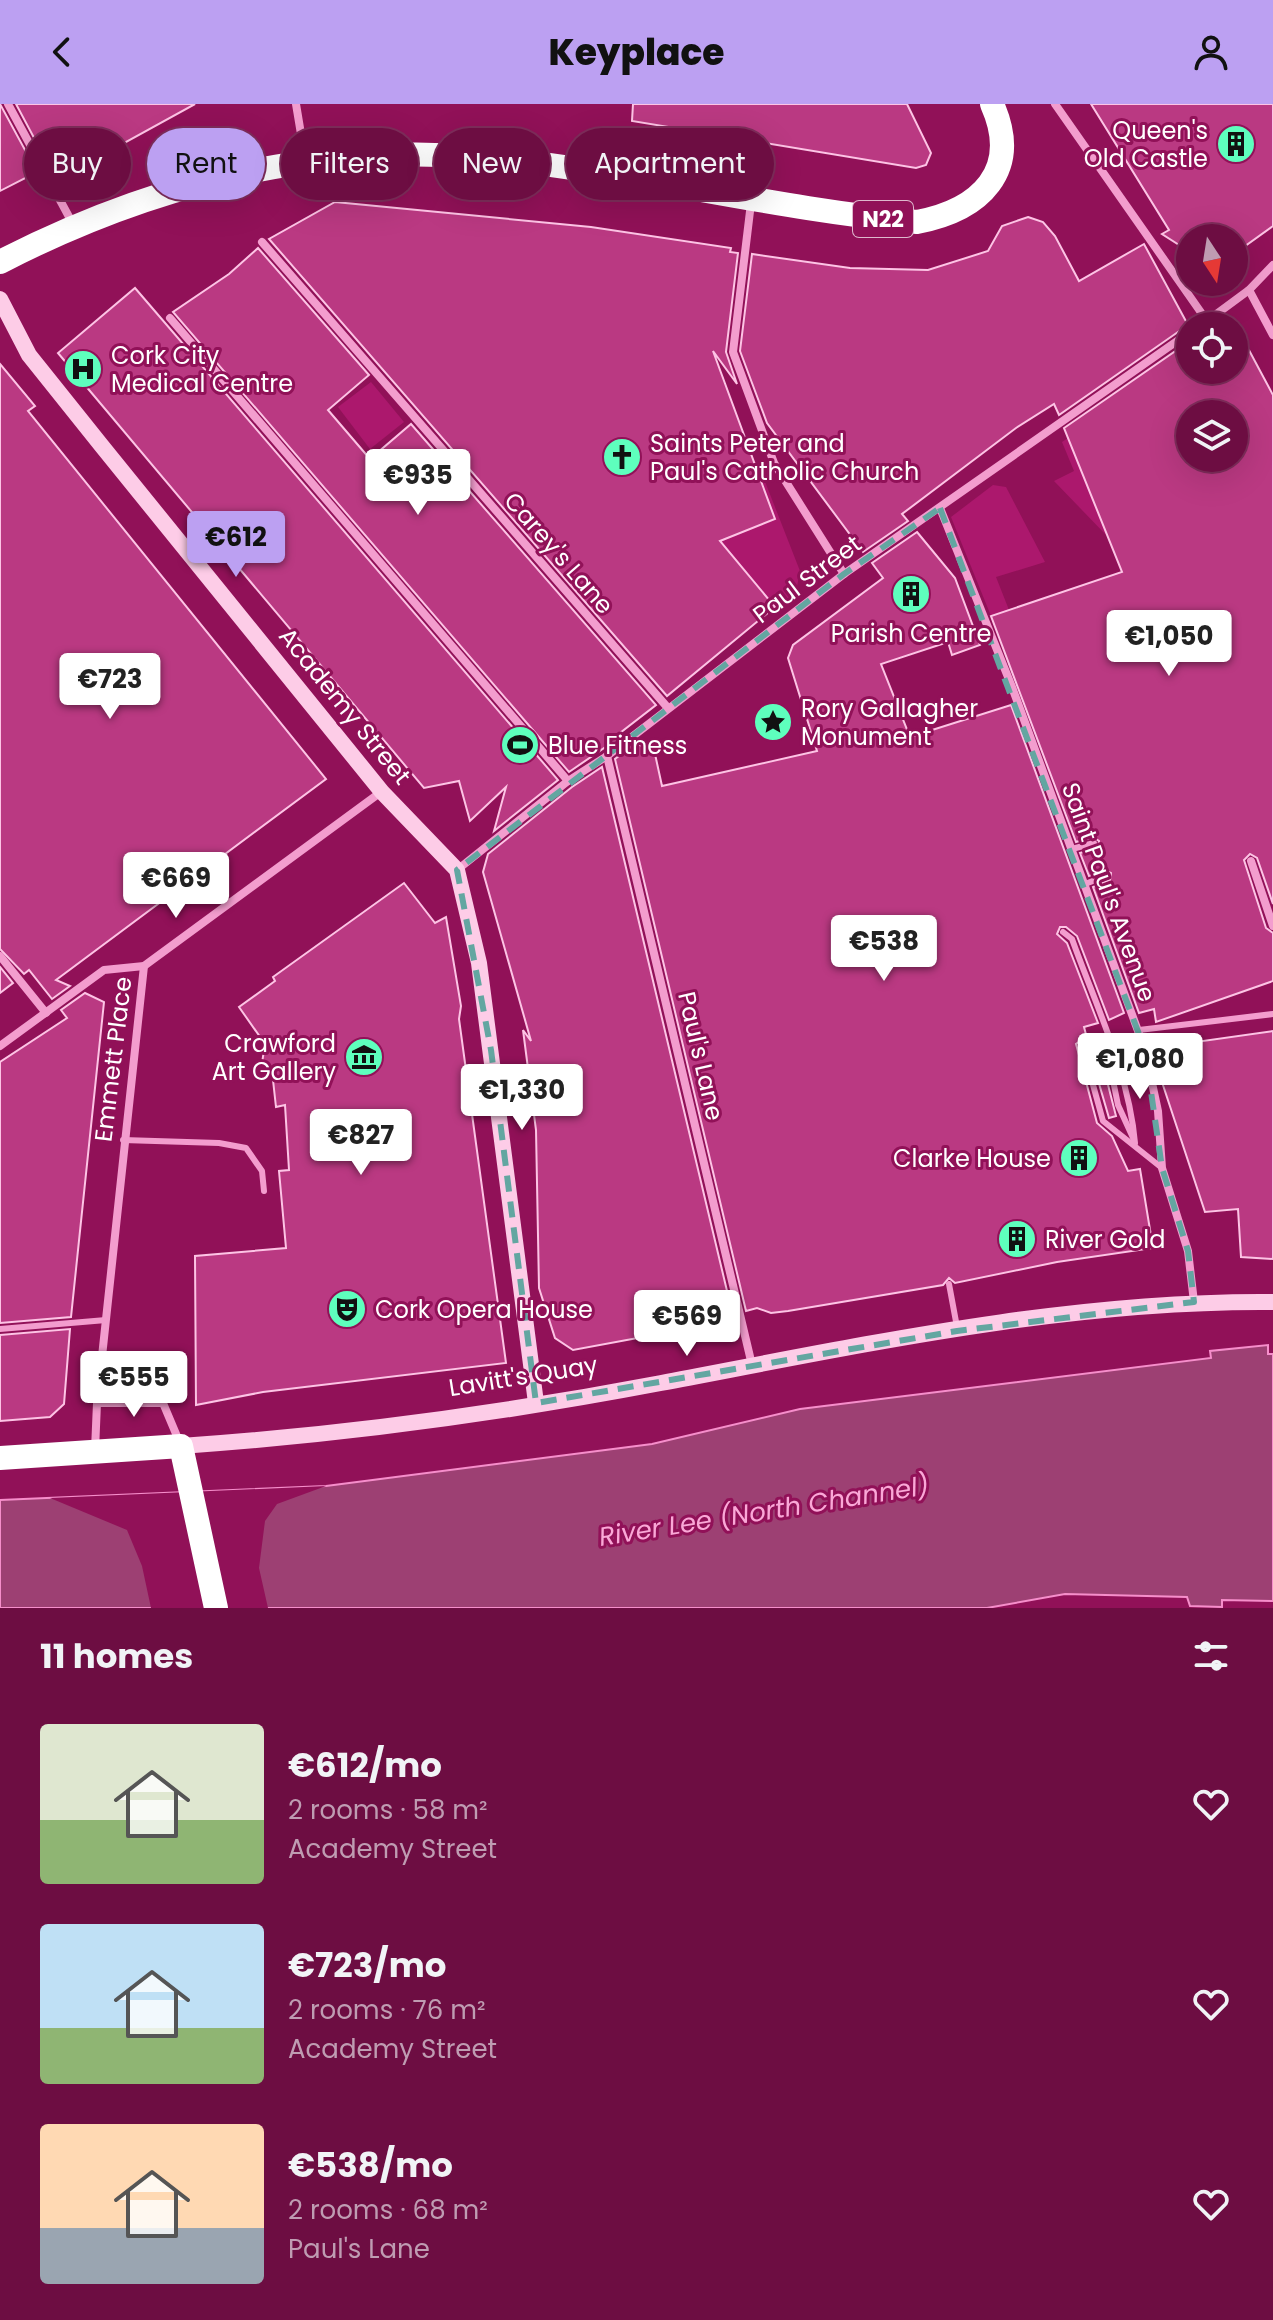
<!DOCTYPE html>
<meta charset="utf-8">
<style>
body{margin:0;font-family:Poppins,sans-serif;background:#721649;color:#f1f3f6;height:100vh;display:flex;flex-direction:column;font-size:30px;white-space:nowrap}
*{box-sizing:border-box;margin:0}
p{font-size:26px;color:#bf9cb2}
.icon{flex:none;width:44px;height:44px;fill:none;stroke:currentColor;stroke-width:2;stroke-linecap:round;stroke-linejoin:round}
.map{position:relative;height:1504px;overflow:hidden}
.details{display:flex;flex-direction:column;background:#6d0d42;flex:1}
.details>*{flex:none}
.guide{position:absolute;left:24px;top:24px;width:800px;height:72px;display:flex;gap:16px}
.needle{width:52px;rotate:168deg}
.controls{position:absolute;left:1176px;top:120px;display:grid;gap:16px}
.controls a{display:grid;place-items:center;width:72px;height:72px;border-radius:50%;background:#6d0d42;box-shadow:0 8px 32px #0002,0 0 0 2px #7f2d5b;font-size:40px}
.price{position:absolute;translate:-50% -68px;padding:0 18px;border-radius:8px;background:#fff;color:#222;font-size:26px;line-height:52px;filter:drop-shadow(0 2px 4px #0008)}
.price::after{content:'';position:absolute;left:50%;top:48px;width:24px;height:18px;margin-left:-12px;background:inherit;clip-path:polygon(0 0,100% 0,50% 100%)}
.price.on{background:#bca0f2;color:#111}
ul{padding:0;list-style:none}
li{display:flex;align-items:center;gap:24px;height:200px;padding:0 40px}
li span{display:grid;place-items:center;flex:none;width:224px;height:160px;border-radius:8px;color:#555}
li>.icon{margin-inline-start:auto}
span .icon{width:96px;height:96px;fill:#fffc;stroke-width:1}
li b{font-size:34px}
h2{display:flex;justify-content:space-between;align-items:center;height:96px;padding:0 40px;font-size:34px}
.chip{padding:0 28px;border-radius:36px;background:#6d0d42;box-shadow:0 8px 32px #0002,0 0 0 2px #7f2d5b;font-size:28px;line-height:72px}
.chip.on{background:#bca0f2;color:#111}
header{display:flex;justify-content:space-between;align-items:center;height:104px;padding:0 40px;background:#bca0f2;color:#111;font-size:36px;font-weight:800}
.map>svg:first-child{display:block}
.green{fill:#ac186d}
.water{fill:#9d4073;stroke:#f68ecb;stroke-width:2}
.pier{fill:#911158}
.building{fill:#ba3982;stroke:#fdc4e5;stroke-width:2;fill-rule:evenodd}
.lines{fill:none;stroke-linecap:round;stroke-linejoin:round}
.lane{stroke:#f39dce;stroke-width:6}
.street{stroke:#f39dce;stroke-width:8}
.secondary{stroke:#fdcce7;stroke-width:16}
.highway{stroke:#fff;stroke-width:24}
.marked{fill:none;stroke:#63a6a1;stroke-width:6;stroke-dasharray:16 10;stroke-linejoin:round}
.labels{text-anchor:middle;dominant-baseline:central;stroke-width:6;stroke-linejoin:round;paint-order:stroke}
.shield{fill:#911158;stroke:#deb8cd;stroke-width:2}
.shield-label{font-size:22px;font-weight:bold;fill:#fff}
.poi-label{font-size:24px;fill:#fff;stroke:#911158;text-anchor:start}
.street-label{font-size:24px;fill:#fff;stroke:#911158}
.water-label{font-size:26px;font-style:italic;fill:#faa8d7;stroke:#911158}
</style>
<header><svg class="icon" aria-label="back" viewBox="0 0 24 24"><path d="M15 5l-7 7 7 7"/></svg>Keyplace<svg class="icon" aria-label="person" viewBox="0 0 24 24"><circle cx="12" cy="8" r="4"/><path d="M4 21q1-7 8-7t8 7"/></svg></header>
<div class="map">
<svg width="1273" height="1504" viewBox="0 0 1273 1504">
<rect width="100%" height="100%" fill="#911158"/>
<g class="green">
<polygon points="371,278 404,318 370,345 338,303"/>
<polygon points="1068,334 1108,433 1054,377 1074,367 1062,338"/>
<polygon points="764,375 800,467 796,488 775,504 751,474 689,440 743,428 775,415 761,377"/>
<polygon points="993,381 1006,383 1045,458 996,473 1009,506 991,512 951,413"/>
</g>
<polygon class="water" points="1268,1241 1268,1250 1273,1250 1273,1497 1222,1496 1222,1503 1190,1502 1187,1493 1065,1490 987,1504 0,1504 0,1396 326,1382 652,1340 800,1305 1211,1254 1210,1247"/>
<polygon class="pier" points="326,1382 277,1400 265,1417 259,1464 268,1504 151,1504 142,1462 127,1426 50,1394"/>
<g class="building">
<polygon points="0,0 37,68 0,87"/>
<polygon points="16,0 195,0 68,70 60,56 49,62"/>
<polygon points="633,0 907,0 931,49 926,61 916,64 632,17"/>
<polygon points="1091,0 1273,0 1273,122 1234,150 1234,134 1190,134 1190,148 1162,130 1169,126"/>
<polygon points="335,98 591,123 731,144 730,148 738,149 726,248 737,280 713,247 775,415 720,437 775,503 667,592 269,135"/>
<polygon points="1028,113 1043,118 1055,132 1079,177 1144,140 1188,221 1059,311 1054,300 1016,324 902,410 908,417 863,448 767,319 740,247 752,150 850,164 928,166 988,147 1002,122"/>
<polygon points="258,144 369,271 328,306 370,355 411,320 656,601 620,629 623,631 569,668 173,208 229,170"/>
<polygon points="135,184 558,676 494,727 506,683 470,717 459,677 424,684 58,249"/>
<path d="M1235,220l38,71v509l-16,-46 -7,-4 -6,6 22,68 7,5v48l-117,41 -2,-13 -15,4 -46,-126 17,-7 1,-7 -6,-3 -16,6 -9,-23 18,-5 1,-7 -6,-4 -17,5 -85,-226 131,-44 -58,-144 126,-87v29h44l-2,-44zM1190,310h44v44h-44z"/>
<polygon points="0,260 35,302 28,307 326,675 56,876 70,882 52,895 29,866 24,870 0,845"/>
<polygon points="917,428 955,474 980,541 952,551 948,538 881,560 910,633 1011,601 1124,909 1109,916 1077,832 1066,823 1060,823 1057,830 1067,839 1098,919 1084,923 1089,942 1083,935 1076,940 1097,1019 1112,1032 1128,1067 1140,1065 1153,1144 1057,1158 955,1179 949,1174 943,1181 788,1207 771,1209 757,1204 746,1207 615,655 636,639 655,650 662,682 817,647 788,554 793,541 883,474 872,459"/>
<polygon points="602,663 733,1212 697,1223 573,1246 555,1234 539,1184 536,1026 523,926 531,937 483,768 488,750 572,683"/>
<polygon points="404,779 435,819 446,813 461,902 459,915 506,1259 263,1288 196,1301 195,1152 286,1144 279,1067 289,1066 285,1001 276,1003 273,976 262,959 265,940 239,903 275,877 273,873"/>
<polygon points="0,863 13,879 0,889"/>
<polygon points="85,889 104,898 71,1213 0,1219 0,958 67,914 61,906"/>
<polygon points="1273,927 1273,1155 1241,1153 1238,1105 1205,1108 1155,957 1162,955 1160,943"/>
<polygon points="1106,973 1116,1012 1109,1014 1098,976"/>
<polygon points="70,1225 64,1300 50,1313 0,1317 0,1231"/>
</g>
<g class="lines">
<g class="lane">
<polyline points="1072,745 1094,739"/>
<polyline points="1085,780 1106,772"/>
<path d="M1063,828l9,7c24,67 57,134 63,204"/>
<polyline points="1139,926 1273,910"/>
<polyline points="1104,932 1118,1001 1134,1036"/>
<polyline points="1082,941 1103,1017 1162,1064"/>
<polyline points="123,1036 219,1039 246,1044 262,1067 264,1087"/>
<polyline points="949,1180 957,1223"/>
<polyline points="0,1225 106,1216"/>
</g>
<g class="street">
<polyline points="8,0 74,122"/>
<polyline points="296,0 305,54"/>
<polyline points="1055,0 1207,217 1249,186 1273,161"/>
<polyline points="751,99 733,248 774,359 844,470"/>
<polyline points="262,138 668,604"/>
<polyline points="1249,186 1273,231"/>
<polyline points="170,214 568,677"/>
<polyline points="940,404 1012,583 1145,946 1158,1007 1162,1064 1188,1147 1194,1198"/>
<polyline points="607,652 752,1261"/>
<polyline points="1251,757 1273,822"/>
<polyline points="457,766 568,677 607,652 844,470 1190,228"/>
<polyline points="0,852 46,909"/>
<polyline points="0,942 104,866 144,862"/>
<polyline points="97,1299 144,862 381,688"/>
<polyline points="95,1346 97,1299 163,1299 179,1337"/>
</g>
<g class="secondary">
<polyline points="0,195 29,251 101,341 382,688 457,766 479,859 536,1299"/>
<path d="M181,1342c160,-11 322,-33 480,-63 201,-38 407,-83 612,-81"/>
</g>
<g class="highway">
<path d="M0,158c153,-79 319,-120 491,-104 143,14 283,51 426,64 63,-12 105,-51 75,-118"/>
<polyline points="0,1354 181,1342 216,1504"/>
</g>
</g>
<path class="marked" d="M940,404l205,542 17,118 26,83 6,51 -237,29 -421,72 -45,-353 -34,-180 387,-296z"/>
<defs>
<g id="building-disc" transform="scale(2)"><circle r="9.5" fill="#5effbd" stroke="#911158"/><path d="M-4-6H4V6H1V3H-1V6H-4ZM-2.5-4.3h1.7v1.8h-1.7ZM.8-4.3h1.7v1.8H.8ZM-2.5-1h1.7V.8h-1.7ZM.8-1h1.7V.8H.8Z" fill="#111"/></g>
<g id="hospital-disc" transform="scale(2)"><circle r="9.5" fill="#5effbd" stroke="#911158"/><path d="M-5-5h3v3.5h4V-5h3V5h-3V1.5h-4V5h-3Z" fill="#111"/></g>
<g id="church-disc" transform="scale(2)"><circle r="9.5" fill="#5effbd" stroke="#911158"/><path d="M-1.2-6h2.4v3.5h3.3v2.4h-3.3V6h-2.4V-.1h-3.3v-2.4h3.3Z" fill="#111"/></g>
<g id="sight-disc" transform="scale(2)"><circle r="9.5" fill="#5effbd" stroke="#911158"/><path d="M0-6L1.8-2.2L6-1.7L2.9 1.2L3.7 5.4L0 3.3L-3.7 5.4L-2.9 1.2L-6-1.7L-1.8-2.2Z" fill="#111"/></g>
<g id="stadium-disc" transform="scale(2)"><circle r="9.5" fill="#5effbd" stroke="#911158"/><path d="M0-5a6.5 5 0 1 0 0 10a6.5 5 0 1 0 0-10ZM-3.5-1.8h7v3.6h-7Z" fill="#111"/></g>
<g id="museum-disc" transform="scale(2)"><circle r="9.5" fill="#5effbd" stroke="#911158"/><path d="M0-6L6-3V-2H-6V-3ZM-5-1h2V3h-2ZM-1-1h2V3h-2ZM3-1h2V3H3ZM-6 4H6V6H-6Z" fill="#111"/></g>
<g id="theatre-disc" transform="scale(2)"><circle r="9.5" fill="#5effbd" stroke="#911158"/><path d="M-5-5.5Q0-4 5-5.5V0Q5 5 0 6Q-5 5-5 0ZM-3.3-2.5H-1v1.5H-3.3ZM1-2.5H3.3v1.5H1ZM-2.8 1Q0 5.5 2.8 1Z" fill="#111"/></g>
</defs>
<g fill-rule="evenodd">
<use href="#building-disc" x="1236" y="40"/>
<use href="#hospital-disc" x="83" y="265"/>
<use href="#church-disc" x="622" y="353"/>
<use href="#building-disc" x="911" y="490"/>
<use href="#sight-disc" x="773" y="618"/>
<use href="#stadium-disc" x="520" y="641"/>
<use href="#museum-disc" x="364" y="953"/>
<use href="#building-disc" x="1079" y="1054"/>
<use href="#building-disc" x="1017" y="1135"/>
<use href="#theatre-disc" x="347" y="1205"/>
</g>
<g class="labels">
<rect class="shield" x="853" y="97" width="60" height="36" rx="6"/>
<g class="shield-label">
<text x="883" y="115">N22</text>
</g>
<g class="poi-label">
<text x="1208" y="26" text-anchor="end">Queen's<tspan x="1208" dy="28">Old Castle</tspan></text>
<text x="111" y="251">Cork City<tspan x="111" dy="28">Medical Centre</tspan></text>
<text x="650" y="339">Saints Peter and<tspan x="650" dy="28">Paul's Catholic Church</tspan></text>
<text x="911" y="529" text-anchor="middle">Parish Centre</text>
<text x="801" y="604">Rory Gallagher<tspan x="801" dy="28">Monument</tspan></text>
<text x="548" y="641">Blue Fitness</text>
<text x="336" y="939" text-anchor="end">Crawford<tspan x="336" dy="28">Art Gallery</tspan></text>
<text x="1051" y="1054" text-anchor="end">Clarke House</text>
<text x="1045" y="1135">River Gold</text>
<text x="375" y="1205">Cork Opera House</text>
</g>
<g class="street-label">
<text transform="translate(559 449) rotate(49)">Carey's Lane</text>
<text transform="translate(807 475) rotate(-37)">Paul Street</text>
<text transform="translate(345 602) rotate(51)">Academy Street</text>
<text transform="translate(1109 788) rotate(70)">Saint Paul's Avenue</text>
<text transform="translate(701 952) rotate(77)">Paul's Lane</text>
<text transform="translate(113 955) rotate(-83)">Emmett Place</text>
<text transform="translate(523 1272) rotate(-9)">Lavitt's Quay</text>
</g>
<g class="water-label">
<text transform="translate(764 1407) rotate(-9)">River Lee (North Channel)</text>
</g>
</g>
</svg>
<div class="controls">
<a><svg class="needle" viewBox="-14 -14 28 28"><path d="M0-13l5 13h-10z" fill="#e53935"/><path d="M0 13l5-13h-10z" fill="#bf9cb2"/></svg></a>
<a><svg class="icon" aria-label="locate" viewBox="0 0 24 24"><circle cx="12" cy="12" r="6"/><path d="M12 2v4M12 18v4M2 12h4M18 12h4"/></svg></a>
<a><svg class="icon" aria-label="layers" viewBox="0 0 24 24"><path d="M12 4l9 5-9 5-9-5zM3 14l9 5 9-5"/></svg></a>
</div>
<b class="price" style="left:418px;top:413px">€935</b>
<b class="price on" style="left:236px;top:475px">€612</b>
<b class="price" style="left:1169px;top:574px">€1,050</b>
<b class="price" style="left:110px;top:617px">€723</b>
<b class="price" style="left:176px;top:816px">€669</b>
<b class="price" style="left:884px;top:879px">€538</b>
<b class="price" style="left:1140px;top:997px">€1,080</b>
<b class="price" style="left:522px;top:1028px">€1,330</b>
<b class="price" style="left:361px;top:1073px">€827</b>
<b class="price" style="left:687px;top:1254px">€569</b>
<b class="price" style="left:134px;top:1315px">€555</b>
<div class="guide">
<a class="chip">Buy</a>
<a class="chip on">Rent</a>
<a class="chip">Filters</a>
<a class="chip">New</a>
<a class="chip">Apartment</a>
</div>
</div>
<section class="details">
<h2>11 homes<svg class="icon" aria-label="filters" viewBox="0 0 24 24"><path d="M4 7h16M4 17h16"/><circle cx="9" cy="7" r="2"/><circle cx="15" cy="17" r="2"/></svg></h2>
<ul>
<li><span style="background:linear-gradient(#dfe7d0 60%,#8fb573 0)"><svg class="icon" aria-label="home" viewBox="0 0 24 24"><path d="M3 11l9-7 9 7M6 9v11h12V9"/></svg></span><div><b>€612/mo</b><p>2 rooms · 58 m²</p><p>Academy Street</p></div><svg class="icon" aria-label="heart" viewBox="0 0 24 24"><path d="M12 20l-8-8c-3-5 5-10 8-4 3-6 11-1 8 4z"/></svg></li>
<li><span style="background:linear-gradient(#bfe0f5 65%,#8fb573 0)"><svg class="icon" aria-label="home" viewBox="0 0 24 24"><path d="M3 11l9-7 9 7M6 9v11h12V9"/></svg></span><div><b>€723/mo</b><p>2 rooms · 76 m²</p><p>Academy Street</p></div><svg class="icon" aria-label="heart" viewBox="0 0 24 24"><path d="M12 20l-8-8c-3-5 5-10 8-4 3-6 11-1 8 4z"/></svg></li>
<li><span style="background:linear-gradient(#ffd9b3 65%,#9aa5b1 0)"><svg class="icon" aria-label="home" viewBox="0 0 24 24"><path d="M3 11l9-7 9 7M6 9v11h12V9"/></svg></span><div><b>€538/mo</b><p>2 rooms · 68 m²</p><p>Paul's Lane</p></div><svg class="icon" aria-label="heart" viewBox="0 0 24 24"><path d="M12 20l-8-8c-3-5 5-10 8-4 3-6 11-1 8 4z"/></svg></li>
</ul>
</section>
